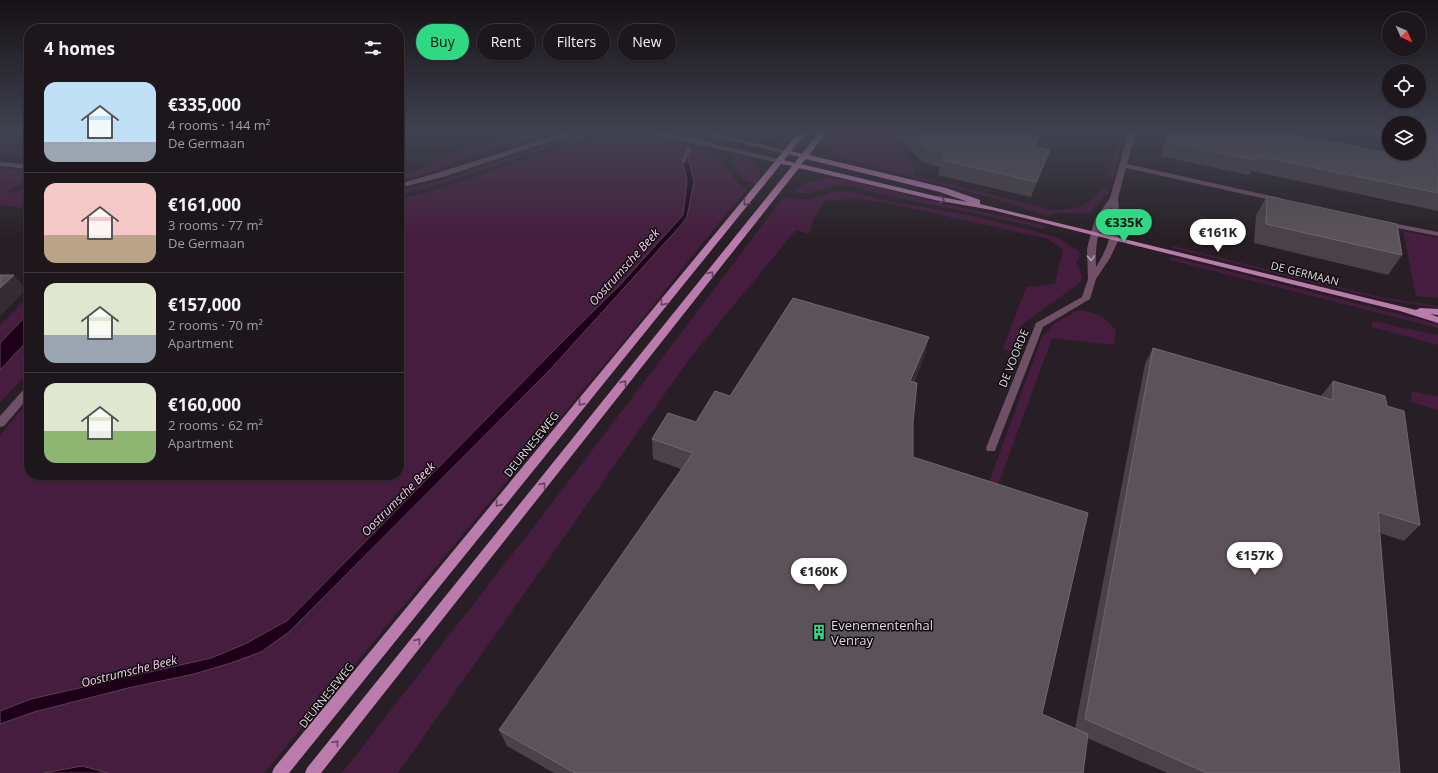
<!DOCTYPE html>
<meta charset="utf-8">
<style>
body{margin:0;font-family:"Open Sans",sans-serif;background:#252025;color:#f1f3f6;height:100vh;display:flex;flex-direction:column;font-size:15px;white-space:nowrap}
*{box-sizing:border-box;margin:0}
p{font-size:13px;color:#a09fa3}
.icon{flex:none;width:22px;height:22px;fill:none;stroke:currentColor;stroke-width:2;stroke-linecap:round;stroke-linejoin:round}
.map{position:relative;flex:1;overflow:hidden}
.sheet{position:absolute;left:24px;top:24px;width:380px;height:456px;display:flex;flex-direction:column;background:#1d171c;border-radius:16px;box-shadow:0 1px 3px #0004,0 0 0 1px #3b363b}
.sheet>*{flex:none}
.guide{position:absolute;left:416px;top:24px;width:380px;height:36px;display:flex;gap:8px}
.needle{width:26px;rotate:135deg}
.buttons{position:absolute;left:1382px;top:12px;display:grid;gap:8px}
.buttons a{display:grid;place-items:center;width:44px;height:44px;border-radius:50%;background:#1d171c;box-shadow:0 1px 3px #0004,0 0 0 1px #3b363b;font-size:20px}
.price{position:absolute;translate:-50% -34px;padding:0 9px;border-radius:14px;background:#fff;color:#222;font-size:13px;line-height:26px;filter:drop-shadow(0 1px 2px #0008)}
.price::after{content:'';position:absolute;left:50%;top:24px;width:12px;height:9px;margin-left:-6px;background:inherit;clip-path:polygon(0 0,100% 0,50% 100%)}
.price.on{background:#2fd883;color:#111}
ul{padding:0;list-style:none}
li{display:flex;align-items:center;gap:12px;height:100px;padding:0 20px}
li+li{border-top:1px solid #3b363b}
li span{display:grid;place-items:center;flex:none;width:112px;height:80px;border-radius:12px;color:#555}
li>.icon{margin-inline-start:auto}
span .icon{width:48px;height:48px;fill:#fffc;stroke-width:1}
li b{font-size:17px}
h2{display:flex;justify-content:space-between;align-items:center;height:48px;padding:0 20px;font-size:17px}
.pill{padding:0 14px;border-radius:18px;background:#1d171c;box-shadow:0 1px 3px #0004,0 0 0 1px #3b363b;font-size:14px;line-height:36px}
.pill.on{background:#2fd883;color:#111}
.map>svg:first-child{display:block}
.green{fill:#461d3e}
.water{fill:#1d0018;stroke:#584253}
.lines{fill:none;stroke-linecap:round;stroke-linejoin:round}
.stream{stroke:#584253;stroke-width:4.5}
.minor{fill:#6f5067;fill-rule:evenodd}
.major{fill:#bb7cad;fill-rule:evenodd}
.wall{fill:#4b4249}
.shaded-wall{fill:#362d34}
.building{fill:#5b5359;stroke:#70686e}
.oneway{stroke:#64435d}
.oneway2{stroke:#ad9ca8}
.labels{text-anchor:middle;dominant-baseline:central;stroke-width:3;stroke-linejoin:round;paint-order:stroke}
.street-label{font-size:11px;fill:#e0dbde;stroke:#0e0a0d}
.water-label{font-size:12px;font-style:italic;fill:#f9d0ee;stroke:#0e0a0d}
.near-poi-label{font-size:13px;fill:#e0dbde;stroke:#0e0a0d;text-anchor:start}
</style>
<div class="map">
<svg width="1438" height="773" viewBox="0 0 1438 773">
<rect width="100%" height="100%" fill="#271f25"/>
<g class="green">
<path d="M518,131h44l-31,7 -78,25 -20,9 -34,9v-7c24,-3 41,-15 63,-24 18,-7 36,-9 54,-11z"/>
<path d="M707,131h84c-28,15 -55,7 -84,0z"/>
<path d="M828,131h71l-6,7 23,30 -4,7 141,35c24,-1 39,-3 50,-25l6,7 -19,21h-37l-5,4 -41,-15 -168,-45c-9,-6 -18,-16 -11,-26z"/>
<polygon points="1122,131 1127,131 1126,136 1113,178 1106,179"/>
<path d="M588,135l-2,3 -17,4 -149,48 -21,5v-5c65,-11 124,-43 189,-55z"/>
<polygon points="0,138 29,138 29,148 0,144"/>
<path d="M620,139c20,0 82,6 96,17 13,11 18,29 32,33l-31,36 -82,103 -371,445h-156l-26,-7 -38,7h-44v-49l34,-12 94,-24 66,-14 95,-42 258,-259 113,-126 16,-16 11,-14 7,-36 -6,-19 -3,10 2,17 -4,26 -64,71 -56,55 -275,279 -43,24 -34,14 -180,41 -31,12v-276l29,-34v74h370v-276c75,-15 145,-56 221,-60z"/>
<polygon points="0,147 29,150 29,155 0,152"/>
<path d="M736,154c15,4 31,13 20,30 -17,-5 -18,-9 -23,-25z"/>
<polygon points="0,168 29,172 29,179 7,191 13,193 29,187 29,209 0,205"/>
<path d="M829,178l24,3 70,18 124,27 -4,3c-50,-13 -100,-22 -150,-32 -16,-3 -31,-10 -48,-11 -19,-2 -32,11 -53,7l13,-10z"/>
<polygon points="836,191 847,191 888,201 979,217 1056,237 1079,251 1080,254 1076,263 1082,275 1081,282 1023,324 1011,351 1003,349 1026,287 1055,284 1063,250 1048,239 887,203 860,199 825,201 814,218 809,234 796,230 690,358 398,773 342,773 556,498 783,198 812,199"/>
<polygon points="1403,231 1438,238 1438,298 1416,296"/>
<polygon points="1173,246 1380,297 1438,306 1438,308 1381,299 1173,248"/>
<polygon points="1171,257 1438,324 1438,328 1170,260"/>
<polygon points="29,296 29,313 0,343 0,325"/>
<path d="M1078,310c19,2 26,6 38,20l-2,15 -62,-7 -58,158 -9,-3 57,-156 12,-13z"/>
<polygon points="1372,321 1438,335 1438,345 1372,327"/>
<polygon points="29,339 29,372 0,402 0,370"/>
<polygon points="1412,391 1438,396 1438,410 1411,402"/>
</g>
<g class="water">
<polygon points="681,154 687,154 694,181 687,217 682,224 547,373 289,632 261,652 231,663 194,674 128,688 34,712 0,724 0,711 31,699 211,658 245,644 288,620 563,341 619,286 683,215 687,181"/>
<polygon points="29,313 29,339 0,370 0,343"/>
<polygon points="82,766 108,773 44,773"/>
</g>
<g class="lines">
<polyline class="stream" points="684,160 689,149"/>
<g class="minor">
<polygon points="570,131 581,131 443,177 399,188 399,184 437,173"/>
<polygon points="640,131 662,132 779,159 783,161 779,163"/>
<polygon points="692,131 706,131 791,152 787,154"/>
<path d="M1129,131h7l-9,33 153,34 4,2 -4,2 -154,-34 -8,30 2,25 -2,18 -8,17 -14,21 -6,20 -47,28 -47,121 -1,3h-8l-1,-3 50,-125 46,-26 6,-18 -1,-30 4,-16 4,-14 15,-21zM1111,207c3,24 -3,41 -15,60 -1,-22 2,-42 15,-60z"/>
<polygon points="0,162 29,165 29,169 0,166"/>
<polygon points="1382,221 1438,232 1438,236 1382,225"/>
<polygon points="29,387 29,397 4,426 0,427 0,416 25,388"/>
</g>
<path class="major" d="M800,131h7l-16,20 11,3 18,-23h7l-18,24 137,33 34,12v4l436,106 4,-2 18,1v6l-8,-1 8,3v6l-38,-12 -408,-101 -57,-10 -136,-32 -478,605h-16l2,-5 485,-602 -11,-2 -492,609h-17l2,-5zM789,154l10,3 -4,6 -11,-3zM806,159l134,33 28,10 -33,-6 -134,-32z"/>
</g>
<g class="wall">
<polygon points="901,131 1043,131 1036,147 1045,164 1031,197 938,175 940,167 922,162 900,137"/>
<polygon points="1167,131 1276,131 1402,155 1402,153 1419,153 1438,131 1438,211 1251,171 1249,175 1161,156"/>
<polygon points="1267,196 1402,255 1388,275 1254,243 1256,215"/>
<polygon points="1153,348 1321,396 1333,381 1387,406 1420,525 1404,541 1380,533 1400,773 1167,773 1087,738 1083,773 554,773 507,746 499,730 681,469 653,459 652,439 696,422 730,396 924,357 914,382 913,422 913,457 1042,714 1075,728 1145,364"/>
</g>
<g class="shaded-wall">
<polygon points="1041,131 1043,131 1029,160 1034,146"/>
<polygon points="1050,150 1045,164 1031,197 1036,182"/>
<polygon points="14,275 26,290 0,316 0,288"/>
<polygon points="929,337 924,357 905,402 910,381"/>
</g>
<g class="building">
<polygon points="910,131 1041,131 1034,146 1050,150 1036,182 942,160 946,153 925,148"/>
<polygon points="1169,131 1276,131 1415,158 1414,153 1419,153 1419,131 1438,131 1438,193 1257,156 1256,160 1167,142"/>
<polygon points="1267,196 1397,224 1402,255 1266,224"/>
<polygon points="0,275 14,275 0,288"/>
<polygon points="793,298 929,337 910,381 917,383 913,422 913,457 1088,513 1042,714 1088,734 1083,773 575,773 499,730 693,453 652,439 668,413 696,422 715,391 730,396"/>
<polygon points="1153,348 1333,400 1333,381 1385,396 1387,406 1404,411 1420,525 1378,512 1400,773 1207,773 1085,719"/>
</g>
<defs><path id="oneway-chevron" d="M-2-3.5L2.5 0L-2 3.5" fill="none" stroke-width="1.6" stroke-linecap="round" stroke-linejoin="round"/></defs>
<g class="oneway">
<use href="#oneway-chevron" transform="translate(942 200) rotate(11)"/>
<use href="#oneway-chevron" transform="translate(746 203) rotate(129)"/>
<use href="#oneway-chevron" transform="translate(711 274) rotate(-51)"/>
<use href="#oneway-chevron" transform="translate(663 303) rotate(129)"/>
<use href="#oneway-chevron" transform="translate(624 383) rotate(-51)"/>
<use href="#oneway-chevron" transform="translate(581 403) rotate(129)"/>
<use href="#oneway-chevron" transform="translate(543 485) rotate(-51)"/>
<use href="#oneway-chevron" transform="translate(498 504) rotate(129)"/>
<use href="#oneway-chevron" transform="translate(418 641) rotate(-51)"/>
<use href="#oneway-chevron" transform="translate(336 743) rotate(-51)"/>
</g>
<use class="oneway2" href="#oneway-chevron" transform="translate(1091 258) rotate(88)"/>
<linearGradient id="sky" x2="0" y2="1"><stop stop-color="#151114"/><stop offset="0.55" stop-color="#414251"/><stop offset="1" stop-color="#414251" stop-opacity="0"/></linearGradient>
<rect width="1438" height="240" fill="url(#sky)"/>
<defs>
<g id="building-bare" transform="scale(1.2)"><path d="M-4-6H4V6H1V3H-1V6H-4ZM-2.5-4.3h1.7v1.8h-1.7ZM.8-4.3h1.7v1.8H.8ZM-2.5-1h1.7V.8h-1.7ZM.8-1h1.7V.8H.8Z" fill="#2fd883" stroke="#0e0a0d" stroke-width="2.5" paint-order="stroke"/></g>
</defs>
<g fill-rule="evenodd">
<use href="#building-bare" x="819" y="632"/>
</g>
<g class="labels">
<g class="street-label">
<text transform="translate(1305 273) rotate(14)">DE GERMAAN</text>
<text transform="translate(1013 358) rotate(-68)">DE VOORDE</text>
<text transform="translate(531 444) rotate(-51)">DEURNESEWEG</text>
<text transform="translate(326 695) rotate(-51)">DEURNESEWEG</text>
</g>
<g class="water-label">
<text transform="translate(624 267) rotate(-48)">Oostrumsche Beek</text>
<text transform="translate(398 499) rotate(-45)">Oostrumsche Beek</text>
<text transform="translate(129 671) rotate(-14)">Oostrumsche Beek</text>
</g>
<g class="near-poi-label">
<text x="831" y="625">Evenementenhal<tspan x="831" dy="15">Venray</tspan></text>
</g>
</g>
</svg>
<div class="buttons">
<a><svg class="needle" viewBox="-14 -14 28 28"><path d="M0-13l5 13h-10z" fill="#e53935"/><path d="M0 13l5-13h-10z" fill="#a09fa3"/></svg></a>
<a><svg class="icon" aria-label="locate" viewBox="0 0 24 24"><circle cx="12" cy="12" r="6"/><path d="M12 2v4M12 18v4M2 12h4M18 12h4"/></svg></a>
<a><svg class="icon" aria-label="layers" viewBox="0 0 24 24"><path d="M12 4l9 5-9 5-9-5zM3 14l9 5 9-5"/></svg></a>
</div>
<b class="price on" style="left:1124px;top:243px">€335K</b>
<b class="price" style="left:1218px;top:253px">€161K</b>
<b class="price" style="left:1255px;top:576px">€157K</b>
<b class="price" style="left:819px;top:592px">€160K</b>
<div class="guide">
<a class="pill on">Buy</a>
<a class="pill">Rent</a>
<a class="pill">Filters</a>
<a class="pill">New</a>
</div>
<section class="sheet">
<h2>4 homes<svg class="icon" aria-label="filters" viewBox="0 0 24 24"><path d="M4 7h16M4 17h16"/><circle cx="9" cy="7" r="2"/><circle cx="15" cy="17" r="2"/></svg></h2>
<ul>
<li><span style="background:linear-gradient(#bfe0f5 75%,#9aa5b1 0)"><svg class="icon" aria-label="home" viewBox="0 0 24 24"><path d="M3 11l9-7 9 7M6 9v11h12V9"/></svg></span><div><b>€335,000</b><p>4 rooms · 144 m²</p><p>De Germaan</p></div></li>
<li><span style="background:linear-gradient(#f6c9c9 65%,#b9a48a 0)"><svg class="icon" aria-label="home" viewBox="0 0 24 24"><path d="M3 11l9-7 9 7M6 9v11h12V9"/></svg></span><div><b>€161,000</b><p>3 rooms · 77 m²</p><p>De Germaan</p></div></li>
<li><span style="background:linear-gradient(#dfe7d0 65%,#9aa5b1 0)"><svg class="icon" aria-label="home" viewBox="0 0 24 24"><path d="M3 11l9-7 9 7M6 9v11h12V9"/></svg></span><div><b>€157,000</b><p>2 rooms · 70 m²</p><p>Apartment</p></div></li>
<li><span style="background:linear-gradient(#dfe7d0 60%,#8fb573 0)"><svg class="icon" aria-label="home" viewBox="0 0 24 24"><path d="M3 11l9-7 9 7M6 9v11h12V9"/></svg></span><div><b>€160,000</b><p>2 rooms · 62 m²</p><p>Apartment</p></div></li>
</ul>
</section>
</div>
